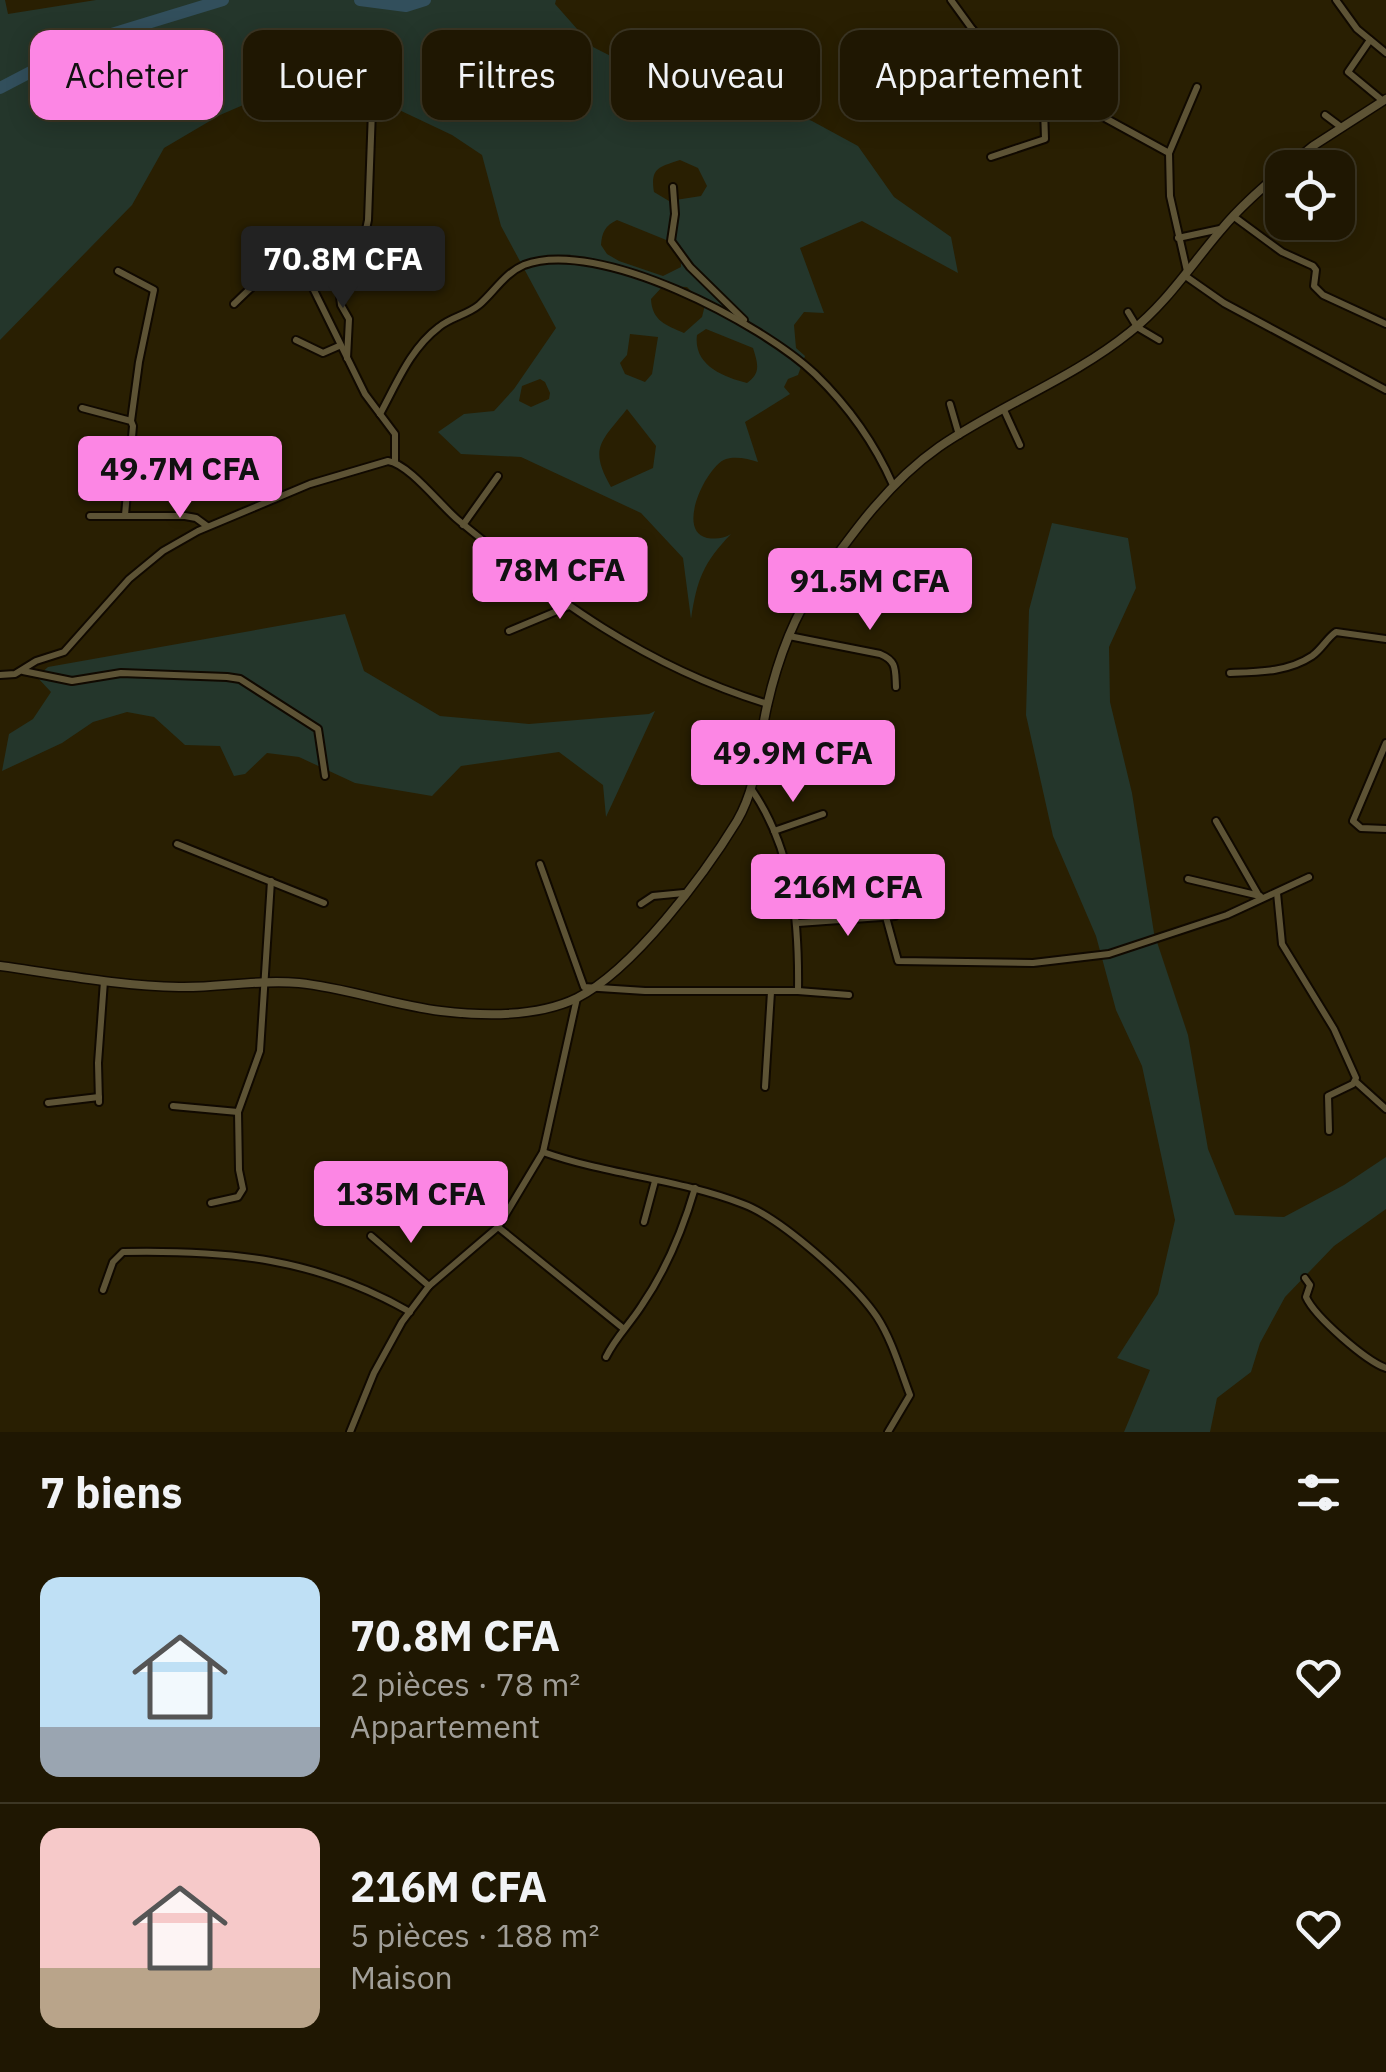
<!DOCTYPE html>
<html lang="fr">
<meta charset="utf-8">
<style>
body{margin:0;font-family:"IBM Plex Sans",sans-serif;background:#2c2411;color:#f1f3f6;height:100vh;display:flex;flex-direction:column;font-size:38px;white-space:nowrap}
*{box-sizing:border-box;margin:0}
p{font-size:32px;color:#a19f99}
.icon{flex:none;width:55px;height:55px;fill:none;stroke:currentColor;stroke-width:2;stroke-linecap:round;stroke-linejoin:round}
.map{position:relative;height:1432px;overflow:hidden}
.details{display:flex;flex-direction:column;background:#1f1702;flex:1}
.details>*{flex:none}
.guide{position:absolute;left:30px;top:30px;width:1328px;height:90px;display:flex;gap:20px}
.tools{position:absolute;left:1265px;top:150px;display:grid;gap:20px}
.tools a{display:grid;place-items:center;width:90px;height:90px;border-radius:20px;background:#1f1702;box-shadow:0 5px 25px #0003,0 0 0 2px #3c3624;font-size:50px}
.price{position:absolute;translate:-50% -85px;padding:0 22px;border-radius:10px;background:#fc86e4;color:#111;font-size:32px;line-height:65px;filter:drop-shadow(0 2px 5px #0008)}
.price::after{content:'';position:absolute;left:50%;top:60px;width:30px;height:22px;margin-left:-15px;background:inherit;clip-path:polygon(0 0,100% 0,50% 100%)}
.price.active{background:#222;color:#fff}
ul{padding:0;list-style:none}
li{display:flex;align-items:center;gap:30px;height:250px;padding:0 40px}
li+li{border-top:2px solid #3c3624}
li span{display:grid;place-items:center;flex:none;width:280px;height:200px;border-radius:20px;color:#555}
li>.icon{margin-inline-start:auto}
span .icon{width:120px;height:120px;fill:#fffc;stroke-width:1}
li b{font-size:42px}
h2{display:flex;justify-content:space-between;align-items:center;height:120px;padding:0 40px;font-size:42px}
.chip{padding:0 35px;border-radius:20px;background:#1f1702;box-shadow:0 5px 25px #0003,0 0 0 2px #3c3624;font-size:35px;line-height:90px}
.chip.active{background:#fc86e4;color:#111}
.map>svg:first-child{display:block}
.green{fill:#24362b;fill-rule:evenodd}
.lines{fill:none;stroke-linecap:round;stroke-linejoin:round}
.river{stroke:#324f5c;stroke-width:12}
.minor-casing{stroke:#100900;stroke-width:10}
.tertiary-casing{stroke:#100900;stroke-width:11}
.minor{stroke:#5d5335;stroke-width:6}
.tertiary{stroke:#5d5335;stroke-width:8}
</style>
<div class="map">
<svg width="1386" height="1432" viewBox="0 0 1386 1432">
<rect width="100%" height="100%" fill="#291f02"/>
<g class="green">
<path d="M0,0h5l3,14 88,-14h460l-1,4 38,43 61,31 91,18 67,25 46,25 36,51 57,40 7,36 -96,-52 -62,27 24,65 -20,-1 -10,13 2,23 9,8 -7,19 -10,4 -4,8 6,7 -45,28 13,40c-9,-3 -22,-6 -32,-3 -19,6 -51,72 -19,79 9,1 16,1 24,-4 -28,29 -34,46 -40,85l-8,-61 -42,-45 -120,-56 -60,-3 -23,-22 26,-18 30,-3 20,-22 42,-61 -55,-102 -19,-71 -30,-20 -57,-27 -70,-22 -45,3 -60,26 -56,33 -32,57 -132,135zM680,160l18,8 9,18 -6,10 -32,5 -15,-9c-4,-24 5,-25 26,-32zM617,220l64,26v21l-18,9 -44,-15 -12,-7 -6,-9c1,-13 4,-19 16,-25zM663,286l24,1 18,18 -3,12 -18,16c-18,-8 -32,-12 -33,-34zM706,329l47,19c5,16 8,25 -6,35 -24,-6 -54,-18 -50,-48zM630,334l28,3 -6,37 -7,8 -20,-8 -5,-11 7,-8zM540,379l5,3 5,11 -1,6 -18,8 -12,-6 3,-15zM627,409l29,37 -3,22 -42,19c-23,-40 -9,-46 16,-78z"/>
<polygon points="1052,523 1128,538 1136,588 1109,647 1110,702 1132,793 1154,933 1188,1035 1208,1149 1235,1215 1284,1217 1344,1185 1386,1157 1386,1209 1334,1246 1285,1297 1260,1343 1251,1372 1217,1398 1210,1432 1124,1432 1150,1370 1117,1358 1158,1294 1175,1220 1142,1066 1116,1010 1096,936 1053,836 1026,715 1029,610"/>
<polygon points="345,614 364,671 440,716 529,724 649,714 655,711 606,817 603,785 559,752 461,766 432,796 355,783 299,757 267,753 245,774 234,776 220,746 185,745 154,717 127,712 93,722 62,743 2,771 9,734 33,719 51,692 37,677 48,667"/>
</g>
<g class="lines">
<g class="river">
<polyline points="360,0 406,6 425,0"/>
<polyline points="0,88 92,40 223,0"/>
</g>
<g class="minor-casing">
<g id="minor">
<polyline points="951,0 991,55 997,56 1011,50 1054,90 1169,153"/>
<polyline points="1336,0 1357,29 1386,53"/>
<polyline points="1370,40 1348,72 1383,101"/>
<polyline points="935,90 941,70 936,54 973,30"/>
<polyline points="1325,115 1341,127"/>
<polyline points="991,157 1045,139 1044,108 1054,90"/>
<polyline points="673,187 675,214 671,241 690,267 744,320"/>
<polyline points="1233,216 1282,252 1313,266 1316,270 1314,286 1323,295 1386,324"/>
<polyline points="1178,238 1220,229"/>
<polyline points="118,271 154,290 139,362 131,421"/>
<polyline points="1187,271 1170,196 1169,153 1197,87"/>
<polyline points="1184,275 1224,303 1386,390"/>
<path d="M234,304c18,-17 46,-49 71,-32l60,122 30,40v28"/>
<polyline points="1128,312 1137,327 1159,340"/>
<polyline points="296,340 323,353 339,346"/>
<polyline points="347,358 349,319 341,305 339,288 360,258 368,220 372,110"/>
<polyline points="950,404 959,435"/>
<polyline points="82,408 131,421 133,426 125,515"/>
<polyline points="1004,410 1020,445"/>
<path d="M380,414c17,-31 30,-65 59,-87 12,-10 28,-12 40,-22 15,-13 26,-32 45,-40 74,-28 237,58 291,109 32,31 60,70 78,111"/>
<polyline points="90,516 185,516 196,518 207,526"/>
<polyline points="463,525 498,476"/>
<polyline points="509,631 569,606"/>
<path d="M789,636l91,18c17,7 15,15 16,33"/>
<polyline points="23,671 72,681 121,673 227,677 240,679 318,729 325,776"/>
<path d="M1230,673c29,-1 58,-1 82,-17 10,-7 15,-18 24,-24l50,7"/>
<path d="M0,675l15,-1 21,-13 28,-9 65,-73 34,-28 35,-20 112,-47 78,-23c21,3 52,44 70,59 97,80 188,147 310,184"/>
<polyline points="1386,743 1353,821 1361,828 1386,829"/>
<path d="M752,790c41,60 47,131 46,201"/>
<polyline points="1216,821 1259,896"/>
<polyline points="774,831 823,814"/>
<polyline points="177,844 324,903"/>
<polyline points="540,864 584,987 645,991 798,991 849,995"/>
<polyline points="1188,879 1260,896"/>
<polyline points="1277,893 1282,944 1334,1029 1356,1078 1353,1084 1328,1096 1329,1131"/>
<polyline points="641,904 653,896 684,893"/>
<polyline points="886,917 898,961 1033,963 1109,954 1227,915 1309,877"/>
<polyline points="798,923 895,916"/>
<polyline points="1356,1082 1386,1109"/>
<polyline points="765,1087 771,992"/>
<polyline points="99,1102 98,1063 104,981"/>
<polyline points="48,1103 99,1097"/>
<polyline points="173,1106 238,1112"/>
<path d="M543,1152c65,23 136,27 200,52 38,14 111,79 134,113 15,23 23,52 33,78l-22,37"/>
<polyline points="211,1203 238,1197 243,1189 239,1170 238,1112 260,1051 271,881"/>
<polyline points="644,1222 655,1181"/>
<polyline points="498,1227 624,1329"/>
<polyline points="371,1236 429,1286"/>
<path d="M1305,1278l5,7 -4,12c9,20 60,64 80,71"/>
<path d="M103,1290l10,-28 10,-10c106,-2 193,6 287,60"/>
<path d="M606,1357c9,-19 24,-33 36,-52 24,-35 41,-76 53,-117"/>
<polyline points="350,1432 374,1373 402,1322 429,1286 498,1227 543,1152 577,998"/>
</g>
</g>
<g class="tertiary-casing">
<g id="tertiary">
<polyline points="1286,168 1313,146 1386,99"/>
<path d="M0,966c58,8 121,20 179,21 40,1 79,-8 120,-4 48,5 94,22 142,28 42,5 97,6 136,-13 56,-28 127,-123 160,-177 21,-36 21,-75 30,-115 10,-44 26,-89 52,-126 35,-49 70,-98 120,-133 61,-42 133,-68 191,-115 36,-28 61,-67 91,-102 18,-22 40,-41 61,-59"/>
</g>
</g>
<use href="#minor" class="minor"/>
<use href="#tertiary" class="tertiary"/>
</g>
</svg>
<div class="tools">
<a><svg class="icon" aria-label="locate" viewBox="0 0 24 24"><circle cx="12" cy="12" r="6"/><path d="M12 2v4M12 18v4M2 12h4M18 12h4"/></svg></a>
</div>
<b class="price active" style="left:343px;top:311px">70.8M CFA</b>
<b class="price" style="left:180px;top:521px">49.7M CFA</b>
<b class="price" style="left:560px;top:622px">78M CFA</b>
<b class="price" style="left:870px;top:633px">91.5M CFA</b>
<b class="price" style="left:793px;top:805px">49.9M CFA</b>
<b class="price" style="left:848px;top:939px">216M CFA</b>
<b class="price" style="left:411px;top:1246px">135M CFA</b>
<div class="guide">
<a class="chip active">Acheter</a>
<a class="chip">Louer</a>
<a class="chip">Filtres</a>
<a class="chip">Nouveau</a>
<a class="chip">Appartement</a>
</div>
</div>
<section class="details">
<h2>7 biens<svg class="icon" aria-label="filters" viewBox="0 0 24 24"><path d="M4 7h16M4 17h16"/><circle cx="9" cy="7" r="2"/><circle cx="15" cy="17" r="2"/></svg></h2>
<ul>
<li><span style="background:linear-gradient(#bfe0f5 75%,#9aa5b1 0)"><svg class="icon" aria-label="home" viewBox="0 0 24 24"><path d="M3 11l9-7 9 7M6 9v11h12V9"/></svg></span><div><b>70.8M CFA</b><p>2 pièces · 78 m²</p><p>Appartement</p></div><svg class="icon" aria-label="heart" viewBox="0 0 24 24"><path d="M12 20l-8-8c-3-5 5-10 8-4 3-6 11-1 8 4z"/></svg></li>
<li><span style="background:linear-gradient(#f6c9c9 70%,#b9a48a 0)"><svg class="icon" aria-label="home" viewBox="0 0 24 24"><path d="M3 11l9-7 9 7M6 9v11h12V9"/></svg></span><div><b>216M CFA</b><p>5 pièces · 188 m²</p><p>Maison</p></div><svg class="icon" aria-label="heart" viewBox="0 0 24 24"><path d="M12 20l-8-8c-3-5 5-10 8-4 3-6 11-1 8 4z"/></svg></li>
</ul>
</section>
